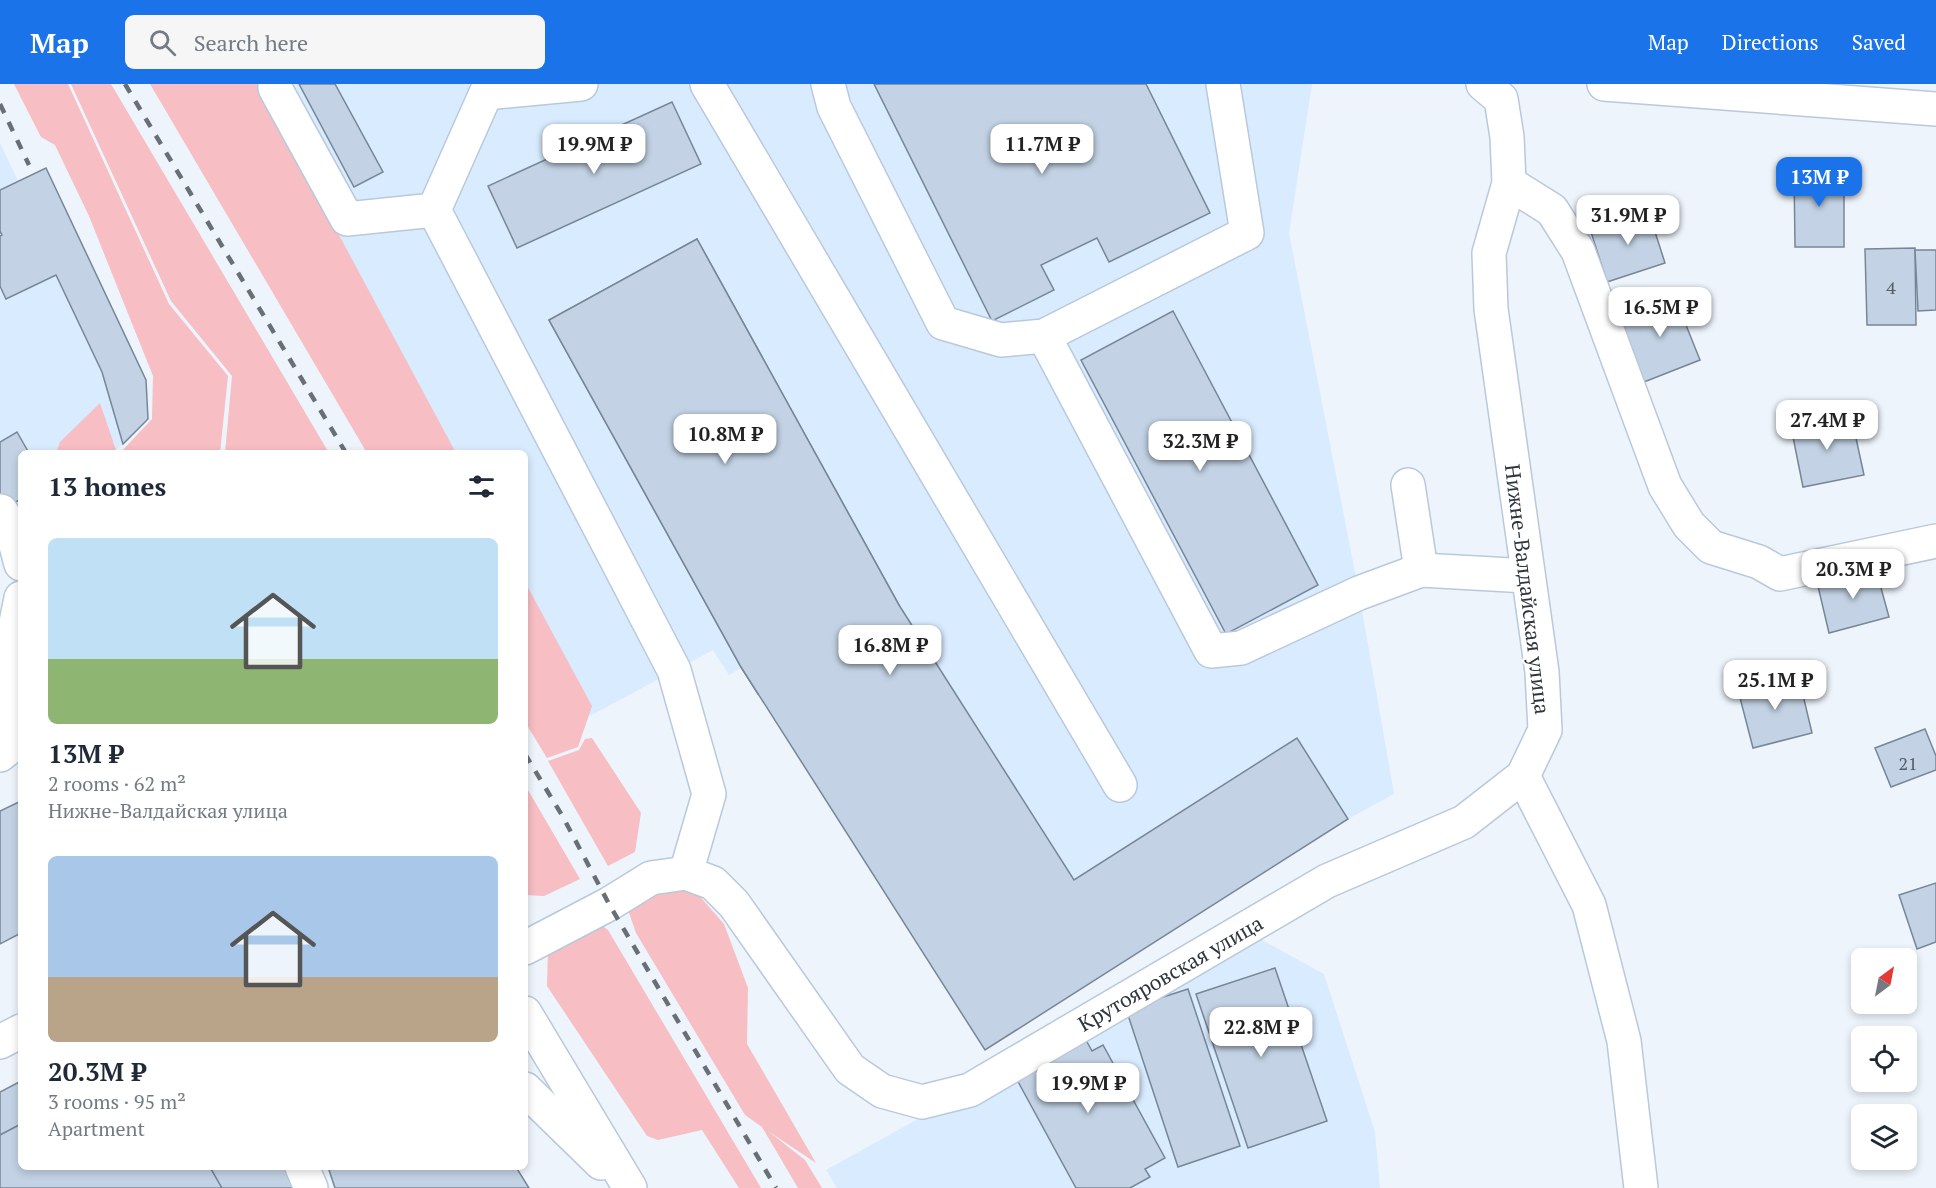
<!DOCTYPE html>
<meta charset="utf-8">
<style>
body{margin:0;font-family:"PT Serif",serif;background:#f6f6f7;color:#1f2937;height:100vh;display:flex;flex-direction:column;font-size:22px;white-space:nowrap}
*{box-sizing:border-box;margin:0}
p{font-size:20px;color:#747a83}
.icon{flex:none;width:33px;height:33px;fill:none;stroke:currentColor;stroke-width:2;stroke-linecap:round;stroke-linejoin:round}
.map{position:relative;flex:1;overflow:hidden}
.sheet{position:absolute;left:18px;top:366px;width:510px;height:720px;display:flex;flex-direction:column;background:#fff;border-radius:9px;box-shadow:0 3px 9px #0003}
.sheet>*{flex:none}
.needle{width:39px;rotate:32deg}
.tools{position:absolute;left:1851px;top:864px;display:grid;gap:12px}
.tools a{display:grid;place-items:center;width:66px;height:66px;border-radius:9px;background:#fff;box-shadow:0 3px 9px #0003;font-size:30px}
.price{position:absolute;translate:-50% -51px;padding:0 14px;border-radius:12px;background:#fff;color:#222;font-size:20px;line-height:39px;filter:drop-shadow(0 2px 3px #0008)}
.price::after{content:'';position:absolute;left:50%;top:36px;width:18px;height:14px;margin-left:-9px;background:inherit;clip-path:polygon(0 0,100% 0,50% 100%)}
.price.current{background:#1a73e8;color:#fff}
ul{padding:0;list-style:none}
li{display:grid;align-content:center;gap:12px;height:318px;padding:0 30px}
li span{display:grid;place-items:center;height:186px;border-radius:9px;color:#555}
li>.icon{margin-inline-start:auto}
span .icon{width:108px;height:108px;fill:#fffc;stroke-width:1}
li b{font-size:26px}
h2{display:flex;justify-content:space-between;align-items:center;height:72px;padding:0 30px;font-size:26px}
header{display:flex;align-items:center;gap:36px;box-sizing:border-box;height:84px;padding:0 30px;background:#1a73e8;color:#fff}
header strong{font-size:28px}
nav{display:flex;gap:33px;margin-inline-start:auto;font-size:21px}
.search{width:420px;height:54px;background:#f6f6f7;display:flex;align-items:center;gap:15px;box-sizing:border-box;padding:0 21px;border-radius:9px;color:#747a83;font-size:22px}
.map>svg:first-child{display:block}
.built{fill:#d9ebfe}
.green{fill:#f7bec3}
.building{fill:#c3d3e5;stroke:#778697;stroke-width:1.5}
.lines{fill:none;stroke-linecap:round;stroke-linejoin:round}
.minor-casing{stroke:#b9c9db;stroke-width:36}
.minor{stroke:#fff;stroke-width:33}
.rail{stroke:#686f76;stroke-width:4.5;stroke-dasharray:10 10;stroke-linecap:butt}
.labels{text-anchor:middle;dominant-baseline:central;stroke-width:4.5;stroke-linejoin:round;paint-order:stroke}
.number-label{font-size:18px;fill:#545c67}
.street-label{font-size:21px;fill:#2f353d;stroke:#fff}
</style>
<header>
<strong>Map</strong>
<div class="search"><svg class="icon" aria-label="search" viewBox="0 0 24 24"><circle cx="10" cy="10" r="6"/><path d="M15 15l6 6"/></svg>Search here</div>
<nav><a>Map</a><a>Directions</a><a>Saved</a></nav>
</header>
<div class="map">
<svg width="1936" height="1104" viewBox="0 0 1936 1104">
<rect width="100%" height="100%" fill="#edf4fb"/>
<g class="built">
<polygon points="220,0 1312,0 1289,149 1359,509 1394,710 1348,735 985,966 741,584 729,591 713,566 573,641 525,553 525,369 424,369"/>
<polygon points="0,59 18,97 46,84 146,296 148,335 123,360 111,369 21,369 21,436 0,452"/>
<polygon points="1251,850 1324,890 1375,1048 1380,1104 837,1104 826,1086"/>
</g>
<g class="green">
<polygon points="14,0 68,0 169,220 228,292 220,369 120,369 152,335 153,292 89,132 55,61 41,53"/>
<polygon points="71,0 111,0 329,369 225,369 232,292 171,217"/>
<polygon points="150,0 258,0 456,369 367,369"/>
<polygon points="100,319 117,369 56,369 60,358"/>
<polygon points="525,498 592,622 578,663 547,674 525,638"/>
<polygon points="592,654 641,729 635,768 608,782 548,677 579,666 585,655"/>
<polygon points="525,701 580,795 544,812 525,811"/>
<polygon points="662,802 696,808 724,840 748,904 747,960 816,1079 768,1047 805,1076 822,1104 798,1104 762,1043 745,1031 636,849 627,823"/>
<polygon points="597,838 608,846 761,1104 739,1104 702,1046 658,1056 647,1052 547,902 548,866"/>
</g>
<g class="building">
<polygon points="299,0 335,0 383,88 354,103"/>
<polygon points="874,0 1146,0 1210,129 1109,178 1097,154 1041,181 1054,206 992,237"/>
<polygon points="672,18 701,80 517,164 488,102"/>
<polygon points="46,84 146,296 148,335 123,360 102,288 56,191 6,215 0,202 0,152 2,151 0,147 0,106"/>
<polygon points="1794,86 1844,86 1844,163 1795,163"/>
<polygon points="1648,126 1665,179 1607,198 1590,145"/>
<polygon points="697,155 899,521 758,610 741,583 549,236"/>
<polygon points="697,155 899,521 1074,796 1297,654 1348,735 985,966 741,583 549,236"/>
<polygon points="1915,164 1916,241 1867,241 1865,165"/>
<polygon points="1915,166 1936,166 1936,226 1918,227"/>
<polygon points="1674,211 1700,276 1644,298 1620,232"/>
<polygon points="1173,227 1318,501 1226,550 1081,276"/>
<polygon points="1851,331 1864,391 1803,403 1791,343"/>
<polygon points="17,348 29,369 21,369 21,415 0,427 0,358"/>
<polygon points="1875,482 1889,533 1829,549 1817,498"/>
<polygon points="1798,590 1812,649 1753,664 1738,606"/>
<polygon points="1925,645 1936,672 1936,686 1891,703 1875,664"/>
<polygon points="21,717 21,849 0,860 0,727"/>
<polygon points="1936,799 1936,858 1917,865 1899,811"/>
<polygon points="1275,884 1327,1037 1248,1064 1196,910"/>
<polygon points="1188,905 1240,1062 1178,1083 1126,925"/>
<polygon points="1080,945 1092,967 1103,961 1165,1074 1145,1085 1150,1093 1130,1104 1076,1104 1010,983"/>
<polygon points="21,997 21,1040 0,1051 0,1008"/>
<polygon points="21,1040 21,1083 210,1083 222,1104 0,1104 0,1051"/>
<polygon points="210,1083 286,1083 297,1104 222,1104"/>
<polygon points="328,1083 516,1083 529,1104 335,1104"/>
</g>
<g class="lines">
<g class="minor-casing">
<g id="minor">
<polyline points="275,0 275,4 347,135 434,126"/>
<polyline points="581,0 486,9 434,126 674,586 709,710 686,789"/>
<polyline points="707,0 1120,701"/>
<polyline points="828,0 834,23 943,239 1001,256 1044,252 1247,149 1223,0"/>
<polyline points="1604,0 1936,25"/>
<polyline points="1509,99 1552,126 1578,167 1665,402 1689,441 1711,463 1759,478 1780,490 1936,457"/>
<polyline points="1044,252 1211,567 1241,564 1359,509 1421,486 1528,492"/>
<polyline points="1408,401 1421,486"/>
<polyline points="1,427 11,443 21,480"/>
<polyline points="0,671 11,662 6,589 21,514"/>
<polyline points="1523,692 1589,821 1624,957 1641,1104"/>
<polyline points="525,864 609,820 651,794 686,789 713,799 734,820 850,985 882,1007 922,1018 970,1006 1327,797 1464,738 1523,692 1545,646 1542,588 1491,225 1489,169 1509,99 1507,53 1501,15 1483,0"/>
<polyline points="525,929 630,1104"/>
<polyline points="0,958 21,947"/>
<polyline points="525,1005 601,1079"/>
<polyline points="302,1083 311,1104"/>
</g>
</g>
<use href="#minor" class="minor"/>
<g class="rail">
<polyline points="125,0 346,369"/>
<polyline points="0,20 29,81"/>
<polyline points="525,670 563,733 609,820 776,1104"/>
</g>
</g>
<g class="labels">
<g class="number-label">
<text x="1891" y="203">4</text>
<text x="1908" y="679">21</text>
</g>
<g class="street-label">
<text transform="translate(1528 505) rotate(83)">Нижне-Валдайская улица</text>
<text transform="translate(1170 889) rotate(-30)">Крутояровская улица</text>
</g>
</g>
</svg>
<div class="tools">
<a><svg class="needle" viewBox="-14 -14 28 28"><path d="M0-13l5 13h-10z" fill="#e53935"/><path d="M0 13l5-13h-10z" fill="#747a83"/></svg></a>
<a><svg class="icon" aria-label="locate" viewBox="0 0 24 24"><circle cx="12" cy="12" r="6"/><path d="M12 2v4M12 18v4M2 12h4M18 12h4"/></svg></a>
<a><svg class="icon" aria-label="layers" viewBox="0 0 24 24"><path d="M12 4l9 5-9 5-9-5zM3 14l9 5 9-5"/></svg></a>
</div>
<b class="price" style="left:594px;top:91px">19.9M ₽</b>
<b class="price" style="left:1042px;top:91px">11.7M ₽</b>
<b class="price current" style="left:1819px;top:124px">13M ₽</b>
<b class="price" style="left:1628px;top:162px">31.9M ₽</b>
<b class="price" style="left:1660px;top:254px">16.5M ₽</b>
<b class="price" style="left:1827px;top:367px">27.4M ₽</b>
<b class="price" style="left:725px;top:381px">10.8M ₽</b>
<b class="price" style="left:1200px;top:388px">32.3M ₽</b>
<b class="price" style="left:1853px;top:516px">20.3M ₽</b>
<b class="price" style="left:890px;top:592px">16.8M ₽</b>
<b class="price" style="left:1775px;top:627px">25.1M ₽</b>
<b class="price" style="left:1261px;top:974px">22.8M ₽</b>
<b class="price" style="left:1088px;top:1030px">19.9M ₽</b>
<section class="sheet">
<h2>13 homes<svg class="icon" aria-label="filters" viewBox="0 0 24 24"><path d="M4 7h16M4 17h16"/><circle cx="9" cy="7" r="2"/><circle cx="15" cy="17" r="2"/></svg></h2>
<ul>
<li><span style="background:linear-gradient(#bfe0f5 65%,#8fb573 0)"><svg class="icon" aria-label="home" viewBox="0 0 24 24"><path d="M3 11l9-7 9 7M6 9v11h12V9"/></svg></span><div><b>13M ₽</b><p>2 rooms · 62 m²</p><p>Нижне-Валдайская улица</p></div></li>
<li><span style="background:linear-gradient(#a9c7e8 65%,#b9a48a 0)"><svg class="icon" aria-label="home" viewBox="0 0 24 24"><path d="M3 11l9-7 9 7M6 9v11h12V9"/></svg></span><div><b>20.3M ₽</b><p>3 rooms · 95 m²</p><p>Apartment</p></div></li>
</ul>
</section>
</div>
